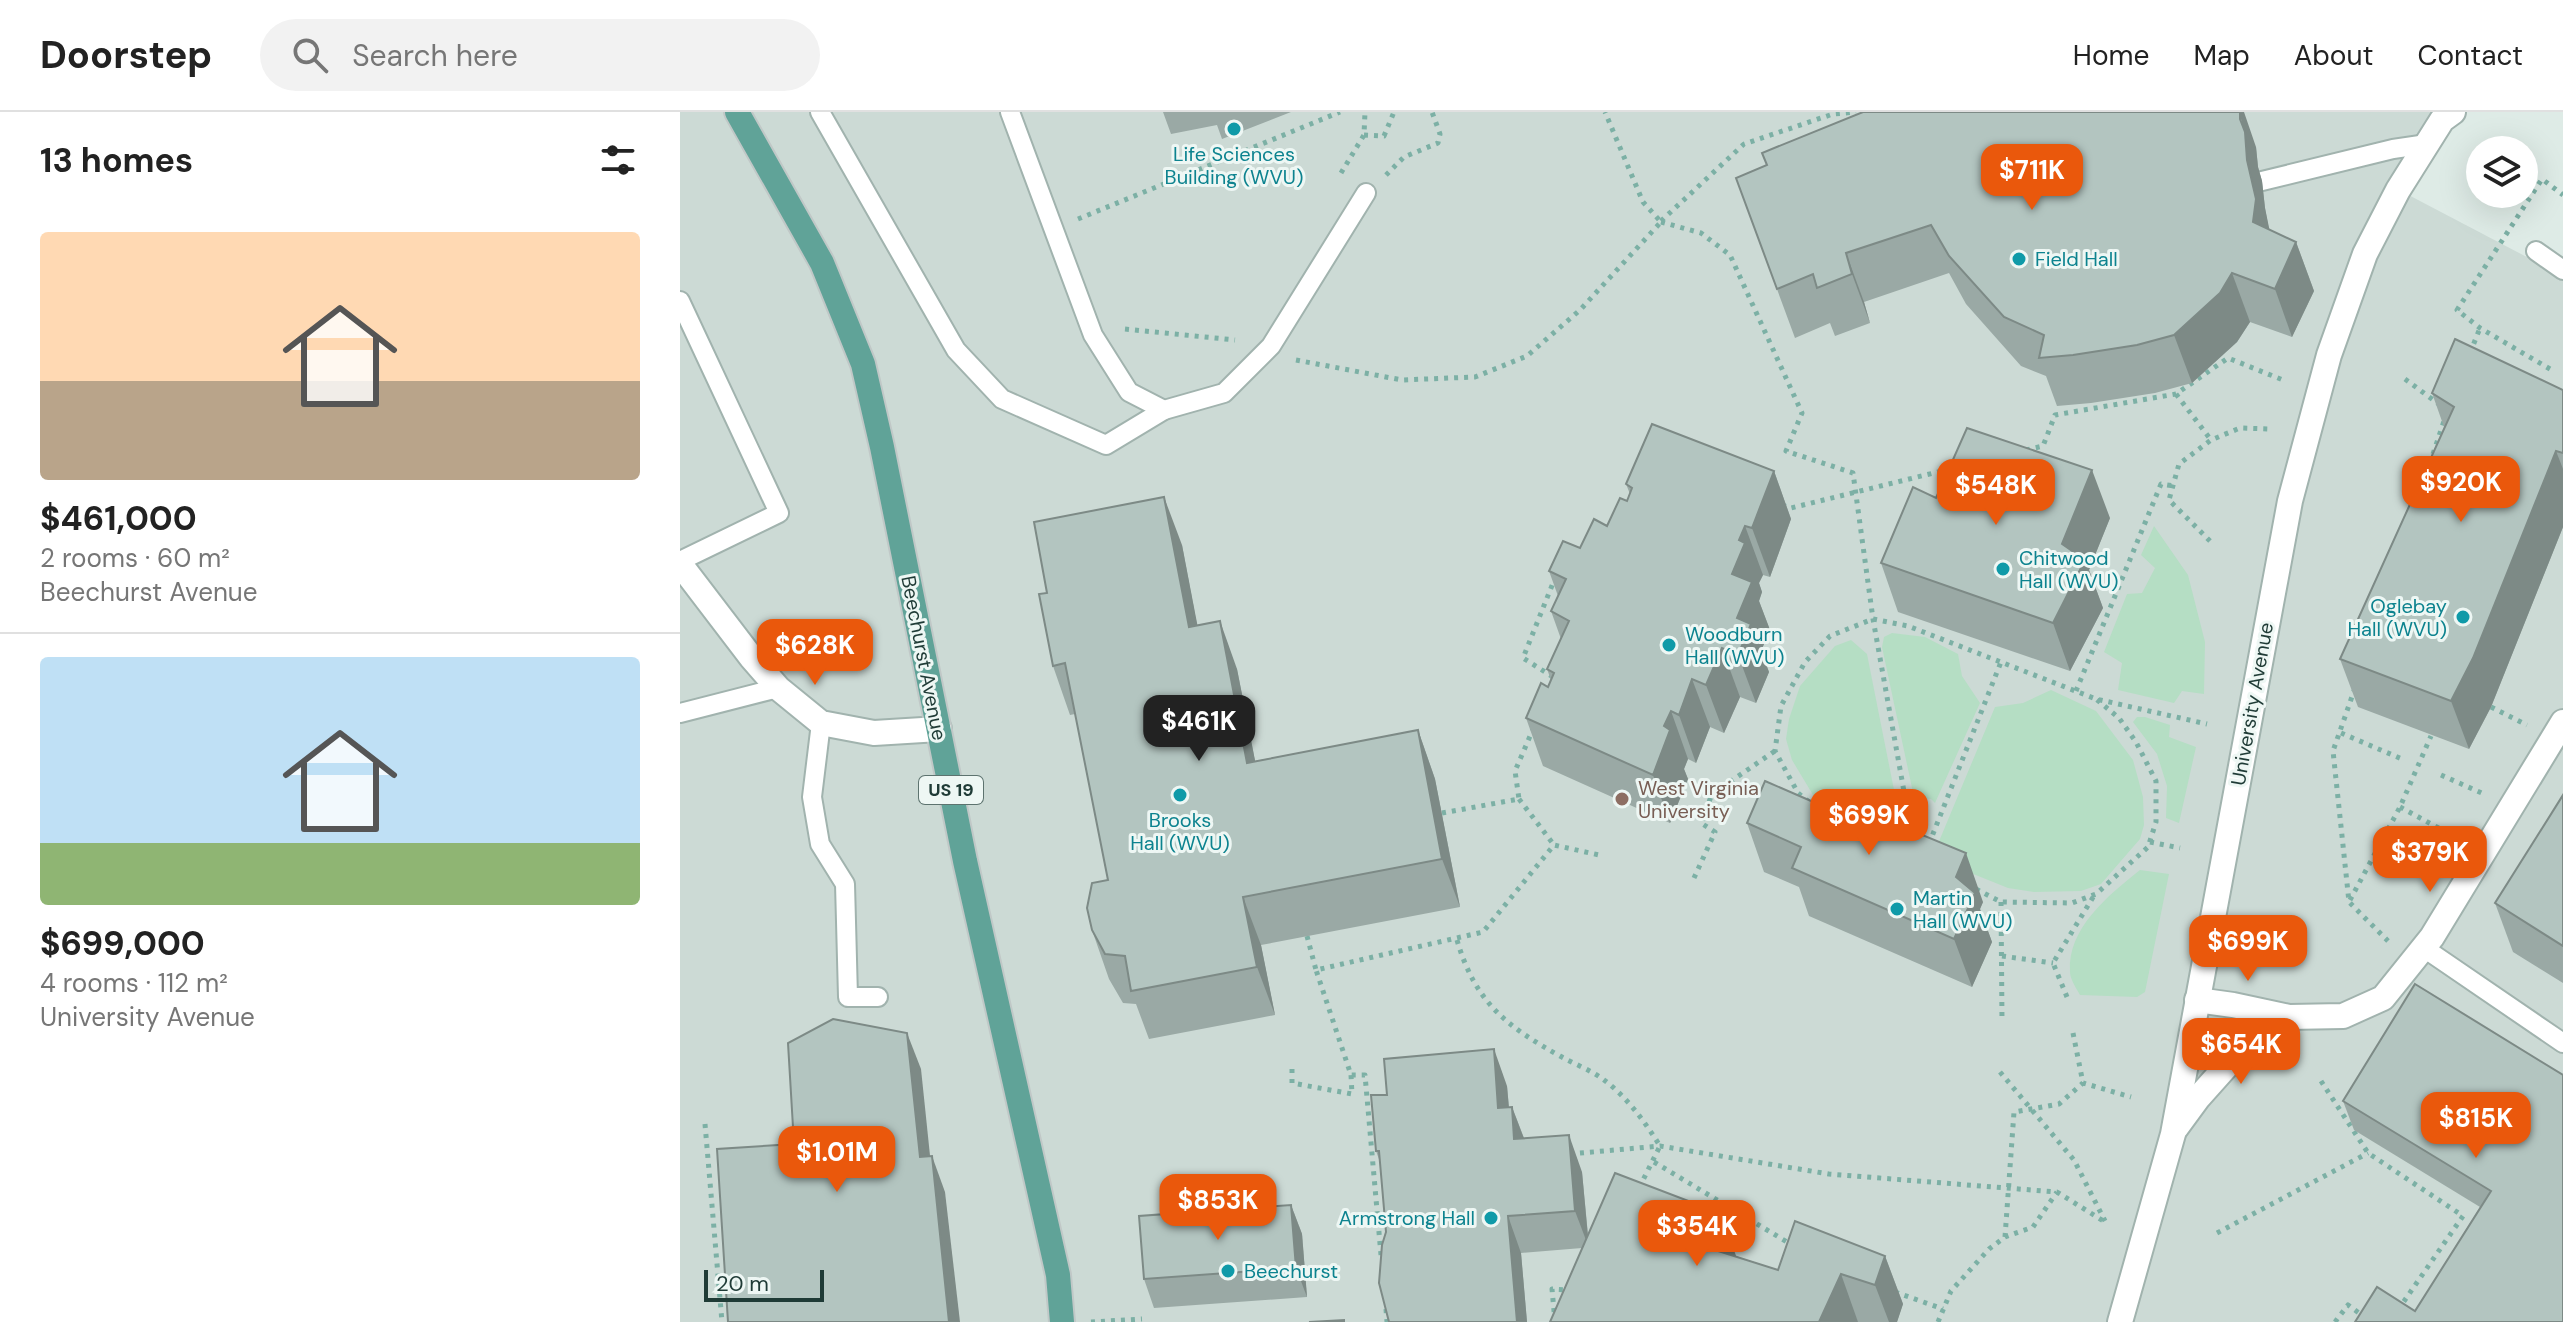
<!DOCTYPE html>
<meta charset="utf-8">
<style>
body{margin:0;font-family:"DM Sans",sans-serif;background:#f2f2f2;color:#222;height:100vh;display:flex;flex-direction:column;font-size:30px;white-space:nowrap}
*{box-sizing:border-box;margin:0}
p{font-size:26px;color:#767676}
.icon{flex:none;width:44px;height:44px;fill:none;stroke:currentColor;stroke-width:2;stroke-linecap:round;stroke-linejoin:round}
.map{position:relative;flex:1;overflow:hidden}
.side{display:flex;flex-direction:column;background:#fff;width:680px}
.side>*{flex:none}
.controls{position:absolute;left:1786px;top:24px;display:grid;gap:16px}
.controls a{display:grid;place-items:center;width:72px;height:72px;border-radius:50%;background:#fff;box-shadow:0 8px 32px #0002;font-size:40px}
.scale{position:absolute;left:24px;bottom:20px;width:120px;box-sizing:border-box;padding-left:8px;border:4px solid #1f3b36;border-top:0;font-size:22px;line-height:28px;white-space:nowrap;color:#1f3b36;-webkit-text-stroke:6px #eef7f4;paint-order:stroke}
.price{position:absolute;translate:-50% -68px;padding:0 18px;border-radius:16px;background:#ea580c;color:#fff;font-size:26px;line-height:52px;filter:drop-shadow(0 2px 4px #0008)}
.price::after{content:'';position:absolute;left:50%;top:48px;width:24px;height:18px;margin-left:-12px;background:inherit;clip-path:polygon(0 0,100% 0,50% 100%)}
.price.active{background:#222;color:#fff}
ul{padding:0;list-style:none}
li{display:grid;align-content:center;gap:16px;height:424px;padding:0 40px}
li+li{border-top:2px solid #e0e0e0}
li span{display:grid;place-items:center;height:248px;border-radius:8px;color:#555}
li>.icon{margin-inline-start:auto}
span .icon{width:144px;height:144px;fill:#fffc;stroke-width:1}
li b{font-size:34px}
h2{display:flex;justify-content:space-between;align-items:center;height:96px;padding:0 40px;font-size:34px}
header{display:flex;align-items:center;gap:48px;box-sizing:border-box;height:112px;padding:0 40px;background:#fff;border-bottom:2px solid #e0e0e0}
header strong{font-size:38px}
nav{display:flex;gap:44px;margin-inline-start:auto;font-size:28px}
.search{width:560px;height:72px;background:#f2f2f2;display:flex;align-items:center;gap:20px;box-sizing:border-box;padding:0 28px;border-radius:44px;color:#767676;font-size:30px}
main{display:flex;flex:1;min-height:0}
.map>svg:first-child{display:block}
.built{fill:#ccdad5}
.green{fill:#b5dec4}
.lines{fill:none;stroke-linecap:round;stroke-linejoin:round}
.service-casing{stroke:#a1b3ae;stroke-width:22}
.minor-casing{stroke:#a1b3ae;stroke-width:28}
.tertiary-casing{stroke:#a1b3ae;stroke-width:28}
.primary-casing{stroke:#c0c8c7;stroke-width:28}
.path{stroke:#7cb0a5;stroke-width:5;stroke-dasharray:4 6;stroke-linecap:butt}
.service{stroke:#fff;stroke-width:18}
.minor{stroke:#fff;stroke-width:24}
.tertiary{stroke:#fff;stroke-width:24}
.primary{stroke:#60a398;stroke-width:24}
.wall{fill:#9aa9a5}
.shaded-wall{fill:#7d8a86}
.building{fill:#b3c5c0;stroke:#7d8a86;stroke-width:2}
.culture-dot{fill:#0f9aa8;stroke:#eef7f4;stroke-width:3}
.education-dot{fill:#8d6e63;stroke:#eef7f4;stroke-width:3}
.labels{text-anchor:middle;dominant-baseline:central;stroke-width:6;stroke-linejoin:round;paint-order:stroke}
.shield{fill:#eef7f4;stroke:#5d736f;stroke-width:2}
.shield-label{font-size:18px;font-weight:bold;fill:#1f3b36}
.culture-label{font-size:20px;fill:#0d838f;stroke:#eef7f4;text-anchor:start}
.street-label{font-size:20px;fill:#1f3b36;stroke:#eef7f4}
.education-label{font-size:20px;fill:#785e54;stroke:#eef7f4;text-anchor:start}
</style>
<header>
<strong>Doorstep</strong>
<div class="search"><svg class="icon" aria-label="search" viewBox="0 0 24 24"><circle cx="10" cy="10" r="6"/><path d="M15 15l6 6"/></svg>Search here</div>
<nav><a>Home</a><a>Map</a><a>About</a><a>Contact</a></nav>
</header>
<main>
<section class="side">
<h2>13 homes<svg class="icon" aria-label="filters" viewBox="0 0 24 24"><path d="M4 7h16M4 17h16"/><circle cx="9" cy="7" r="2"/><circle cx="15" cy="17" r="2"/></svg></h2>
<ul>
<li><span style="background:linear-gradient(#ffd9b3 60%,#b9a48a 0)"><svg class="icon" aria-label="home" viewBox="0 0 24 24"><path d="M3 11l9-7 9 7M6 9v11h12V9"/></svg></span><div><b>$461,000</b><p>2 rooms · 60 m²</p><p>Beechurst Avenue</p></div></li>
<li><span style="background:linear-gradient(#bfe0f5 75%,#8fb573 0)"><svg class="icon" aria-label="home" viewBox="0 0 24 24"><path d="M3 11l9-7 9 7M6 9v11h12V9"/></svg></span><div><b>$699,000</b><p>4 rooms · 112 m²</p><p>University Avenue</p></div></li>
</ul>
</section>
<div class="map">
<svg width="1883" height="1210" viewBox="0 0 1883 1210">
<rect width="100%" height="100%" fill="#deebe6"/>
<polygon class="built" points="0,0 1774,0 1719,78 1883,164 1883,1210 0,1210"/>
<g class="green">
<polygon points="1474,414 1508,463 1525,530 1524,582 1502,579 1494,591 1438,578 1442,551 1424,540 1447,482 1462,481 1475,456 1461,443"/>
<polygon points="1212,521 1245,525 1278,542 1282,564 1300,591 1255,691 1251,687 1242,686 1235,690 1202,535 1204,525"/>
<polygon points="1171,528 1187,542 1217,693 1182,718 1145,703 1112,648 1106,627 1109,607 1120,574 1155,534"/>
<polygon points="1371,578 1416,599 1453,648 1463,685 1464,713 1460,727 1421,772 1401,779 1354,780 1328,776 1256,747 1255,739 1315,595 1343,591"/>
<polygon points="1457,605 1465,605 1490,613 1489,625 1516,635 1499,711 1486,706 1487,674 1477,642 1453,610"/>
<path d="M1460,758l29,4 -24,118 -8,5 -57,-2c-4,-7 -10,-16 -10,-23 -3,-44 39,-77 70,-102z"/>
</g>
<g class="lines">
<g class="service-casing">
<g id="service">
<polyline points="140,0 276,238 322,287 426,333 484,298"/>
<polyline points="330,0 413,223 449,280 484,298 544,281 591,234 686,81"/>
<polyline points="1582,69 1713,37 1747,32"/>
<polyline points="1856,139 1883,158"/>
<polyline points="0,189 99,401 0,449"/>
<polyline points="0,601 98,576"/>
<polyline points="141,611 132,685 140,732 165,772 168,885 198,885"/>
<polyline points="1744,836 1883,931"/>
</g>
</g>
<g class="minor-casing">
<polyline id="minor" points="0,452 71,545 98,576 141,611 194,621 259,617"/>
</g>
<g class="tertiary-casing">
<g id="tertiary">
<polyline points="1517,888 1553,893 1609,905 1663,904 1703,886 1752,825 1883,610"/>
<polyline points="1496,1016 1518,986 1560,939 1609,905"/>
<polyline points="1440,1210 1493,1022 1610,389 1649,243 1685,142 1718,78 1762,8 1773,0"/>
</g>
</g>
<g class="primary-casing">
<polyline id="primary" points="57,0 142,151 183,252 202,335 285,749 378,1163 382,1210"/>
</g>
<g class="path">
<polyline points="684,23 704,24 714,0"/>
<polyline points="661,61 684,23 685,0"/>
<polyline points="706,63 724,45 758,31 760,22 752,0"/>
<polyline points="398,107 660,0"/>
<polyline points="981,109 1064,32 1153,2 1176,0"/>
<polyline points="981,110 1021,121 1050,143 1122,301 1106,339 1173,361 1193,507 1232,724"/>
<polyline points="445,217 555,228"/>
<polyline points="1790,241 1800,216"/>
<polyline points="616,248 722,268 795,265 847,244 900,198 981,110 963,90 925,0"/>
<polyline points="1870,257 1800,216 1777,198 1862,67 1883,83"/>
<polyline points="1725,267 1760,293"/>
<polyline points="1496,282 1531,328"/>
<polyline points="1346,338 1363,334 1375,303 1496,282 1548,246 1603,268"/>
<polyline points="1753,342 1765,306"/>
<polyline points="1102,393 1111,396 1274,356"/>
<polyline points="1530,429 1489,388 1499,352 1531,328 1560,316 1590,317"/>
<polyline points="873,565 843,546 875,466"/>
<polyline points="1675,576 1653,639 1669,790 1708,829"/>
<polyline points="1396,579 1481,372 1494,374"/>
<polyline points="1811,595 1847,613"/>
<polyline points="1661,621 1722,647"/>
<polyline points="1761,663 1804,682"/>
<polyline points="839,687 874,733"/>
<polyline points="1129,690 1118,681 1095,639 1101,594 1125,550 1150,524 1193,507 1228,514 1416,587 1527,612"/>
<polyline points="1720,695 1777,726"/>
<polyline points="762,701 839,687 835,659 854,615"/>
<polyline points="1470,730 1500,736"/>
<polyline points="1249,732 1321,550"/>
<polyline points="1014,766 1035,720 1021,711 1032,682 1095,639"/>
<polyline points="1296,777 1321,790 1392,791 1416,782 1468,735 1476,710 1476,669 1456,630 1439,606 1416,587"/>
<polyline points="1670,788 1720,695 1751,624"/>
<polyline points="1321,790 1322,909"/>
<polyline points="627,824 636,858"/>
<path d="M777,828c18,62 49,86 103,116 14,8 31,14 44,24 23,17 41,42 56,66l-21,42"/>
<polyline points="1322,844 1373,851"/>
<polyline points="1387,885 1373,851 1415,782"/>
<polyline points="1393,921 1403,971 1451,985"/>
<polyline points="612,957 612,971 672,982 671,963"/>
<polyline points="1320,960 1394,1048 1425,1109"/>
<polyline points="1641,969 1688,1041 1783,1104 1720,1195"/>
<polyline points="25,1012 42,1210"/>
<polyline points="890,1042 980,1034 1149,1062 1377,1080 1425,1110"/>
<polyline points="974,1050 1112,1133"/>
<polyline points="1537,1121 1688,1041"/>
<polyline points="1325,1125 1334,1000 1379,992 1403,971"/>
<polyline points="701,1143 685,963 671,963 636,858 803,820 874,733 919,743"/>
<polyline points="1215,1180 1263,1197"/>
<polyline points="706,1197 707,1210"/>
<polyline points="411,1210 462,1207"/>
<polyline points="875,1210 872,1177 889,1178"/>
<polyline points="1258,1210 1271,1179 1309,1137 1325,1125 1353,1115 1377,1080"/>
<polyline points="1655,1210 1668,1193 1683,1204"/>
</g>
<use href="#service" class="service"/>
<use href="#minor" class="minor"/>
<use href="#tertiary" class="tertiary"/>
<use href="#primary" class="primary"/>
</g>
<g class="wall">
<polygon points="483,0 611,0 542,27 537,13 491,22"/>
<polygon points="1576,35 1578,55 1582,69 1585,96 1589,118 1616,130 1634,179 1612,225 1570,210 1557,230 1512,271 1475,281 1411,291 1377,294 1366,264 1341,254 1286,192 1269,161 1184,190 1190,211 1155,224 1150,211 1115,226 1056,66 1087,53 1082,41"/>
<polygon points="1883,278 1883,415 1811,595 1789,637 1678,595 1660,547 1764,315 1752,281"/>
<polygon points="1094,359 1111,407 1090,465 1083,463 1079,471 1082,480 1079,489 1090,518 1081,539 1089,560 1076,591 1060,585 1044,621 1030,615 1016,651 1008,647 1004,657 1008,667 990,711 863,654 846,606 868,575 871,568 867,557 881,527 871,499 878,484 869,459 900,436 927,414 947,389 950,382 946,372"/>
<polygon points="1256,386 1430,406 1409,458 1423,496 1390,559 1218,500 1201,451"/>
<polygon points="502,433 517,513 557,557 575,649 738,618 755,667 780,795 581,833 595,903 469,927 456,892 443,891 429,867 412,818 428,768 395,602 390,603 373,554 367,481"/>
<polygon points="1883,683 1883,871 1833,840 1815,791"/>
<polygon points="1067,711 1303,790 1300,797 1312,830 1292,875 1129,804 1119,775 1084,760"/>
<polygon points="1735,872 1883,963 1883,1210 1675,1210 1697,1175 1735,1199 1800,1095 1674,1018 1663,989"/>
<polygon points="827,974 829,995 832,995 844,1026 902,1060 908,1123 1056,1144 1098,1158 1205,1144 1223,1192 1217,1210 870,1210 902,1136 841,1141 847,1210 709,1210 706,1120 700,1050 696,1039"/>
<polygon points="611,1093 622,1122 627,1185 474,1196 464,1167"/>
</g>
<g class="shaded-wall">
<polygon points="1560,0 1564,0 1576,35 1578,55 1582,69 1585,96 1593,135 1573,110 1567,48"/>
<polygon points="1616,130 1634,179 1612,225 1595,177"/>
<polygon points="1166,141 1184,190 1190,211 1172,162"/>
<polygon points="1552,161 1570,210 1557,230 1512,271 1494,223"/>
<polygon points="1876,339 1883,357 1883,415 1811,595 1789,637 1771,589"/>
<polygon points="1412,358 1430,406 1409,458 1423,496 1390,559 1373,511 1382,432"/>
<polygon points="1094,359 1111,407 1090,465 1072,416"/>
<polygon points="484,385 502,433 527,563 509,515"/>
<polygon points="1065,414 1083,463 1079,471 1082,480 1079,489 1090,518 1081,539 1089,560 1076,591 1058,543 1057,506 1052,462 1059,428"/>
<polygon points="540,509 557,557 585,699 567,651"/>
<polygon points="1042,536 1060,585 1044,621 1026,573"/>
<polygon points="1012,567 1030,615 1016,651 999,603"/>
<polygon points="991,599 1008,647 1004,657 1008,667 990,711 973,663 984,614"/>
<polygon points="738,618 755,667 780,795 762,747"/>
<polygon points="1286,741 1303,790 1300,797 1312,830 1292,875 1274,827 1276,765"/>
<polygon points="563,785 581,833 595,903 577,855"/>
<polygon points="227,921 241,957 254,1082 240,1045"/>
<polygon points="814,937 827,974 832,1033 818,996"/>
<polygon points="832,995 846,1032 834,1027"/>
<polygon points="889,1023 902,1060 909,1136 895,1099"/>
<polygon points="252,1044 265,1080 280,1210 269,1210"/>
<polygon points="611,1093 622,1122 627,1185 616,1156"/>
<polygon points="1040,1101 1058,1149 1022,1134"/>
<polygon points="828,1104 841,1141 847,1210 837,1210"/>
<polygon points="1205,1144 1223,1192 1217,1210 1209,1210 1195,1173"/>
<polygon points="1161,1162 1178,1210 1139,1210"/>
</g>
<g class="building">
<polygon points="1183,0 1560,0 1560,7 1565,20 1567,48 1576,87 1573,110 1616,130 1595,177 1552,161 1540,181 1494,223 1457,233 1393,243 1359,246 1364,223 1324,205 1269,144 1251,113 1166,141 1172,162 1137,176 1133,162 1097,177 1056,66 1087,53 1082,41"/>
<polygon points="1775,227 1883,278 1883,341 1876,339 1793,546 1771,589 1660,547 1774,295 1752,281"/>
<polygon points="972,312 1094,359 1072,416 1065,414 1059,428 1065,431 1052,462 1072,470 1057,506 1071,512 1058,543 1042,536 1026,573 1012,567 999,603 991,599 984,614 990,618 973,663 846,606 861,571 868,575 874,561 867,557 889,509 871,499 886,467 869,459 883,429 900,436 914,407 927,414 940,386 947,389 952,376 946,372"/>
<polygon points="1287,316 1412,358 1382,432 1405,448 1373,511 1201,451 1233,375 1256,386"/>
<polygon points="484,385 509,515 540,509 567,651 738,618 762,747 563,785 577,855 451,879 445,844 425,842 412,818 407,796 412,771 428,768 385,551 373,554 359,482 367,481 354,410"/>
<polygon points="1085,669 1138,692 1141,681 1286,741 1276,765 1295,781 1274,827 1112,756 1121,735 1067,711"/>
<polygon points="1883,683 1883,834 1815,791"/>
<polygon points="1735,872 1883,963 1883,1210 1675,1210 1697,1175 1735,1199 1811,1079 1663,989"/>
<polygon points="153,907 227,921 240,1045 252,1044 269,1210 48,1210 37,1037 114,1032 108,931"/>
<polygon points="814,937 818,996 832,995 834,1027 889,1023 895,1099 828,1104 837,1210 709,1210 699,1171 702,1133 706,1120 699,1039 696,1039 691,983 707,983 704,947"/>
<polygon points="935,1061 1040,1101 1022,1134 1098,1158 1115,1109 1205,1144 1195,1173 1161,1162 1139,1210 870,1210"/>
<polygon points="611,1093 616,1156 464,1167 459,1104"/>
<polygon points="664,1208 664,1210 629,1210"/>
</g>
<g class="culture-dot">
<circle cx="554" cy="17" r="8"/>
<circle cx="1339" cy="147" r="8"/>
<circle cx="1323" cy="457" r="8"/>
<circle cx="1783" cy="505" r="8"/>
<circle cx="989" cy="533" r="8"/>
<circle cx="500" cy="683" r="8"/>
<circle cx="1217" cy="797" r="8"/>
<circle cx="811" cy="1106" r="8"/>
<circle cx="548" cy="1159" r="8"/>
</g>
<circle class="education-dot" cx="942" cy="687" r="8"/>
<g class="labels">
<rect class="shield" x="239" y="664" width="64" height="28" rx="6"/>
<g class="shield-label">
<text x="271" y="678">US 19</text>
</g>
<g class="culture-label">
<text x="554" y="42" text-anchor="middle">Life Sciences<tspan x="554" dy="23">Building (WVU)</tspan></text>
<text x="1355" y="147">Field Hall</text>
<text x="1339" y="446">Chitwood<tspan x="1339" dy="23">Hall (WVU)</tspan></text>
<text x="1767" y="494" text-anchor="end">Oglebay<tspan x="1767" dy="23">Hall (WVU)</tspan></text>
<text x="1005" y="522">Woodburn<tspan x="1005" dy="23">Hall (WVU)</tspan></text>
<text x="500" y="708" text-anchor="middle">Brooks<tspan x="500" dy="23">Hall (WVU)</tspan></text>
<text x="1233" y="786">Martin<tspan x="1233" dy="23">Hall (WVU)</tspan></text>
<text x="795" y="1106" text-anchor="end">Armstrong Hall</text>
<text x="564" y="1159">Beechurst</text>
</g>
<g class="street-label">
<text transform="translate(244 546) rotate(79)">Beechurst Avenue</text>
<text transform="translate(1572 592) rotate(-80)">University Avenue</text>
</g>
<g class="education-label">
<text x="958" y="676">West Virginia<tspan x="958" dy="23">University</tspan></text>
</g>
</g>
</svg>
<div class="controls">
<a><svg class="icon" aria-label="layers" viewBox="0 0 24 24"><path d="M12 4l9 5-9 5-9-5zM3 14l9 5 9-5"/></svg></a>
</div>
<div class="scale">20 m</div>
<b class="price" style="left:1352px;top:100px">$711K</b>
<b class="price" style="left:1781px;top:412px">$920K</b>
<b class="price" style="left:1316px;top:415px">$548K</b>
<b class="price" style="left:135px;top:575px">$628K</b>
<b class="price active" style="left:519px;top:651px">$461K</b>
<b class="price" style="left:1189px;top:745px">$699K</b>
<b class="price" style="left:1750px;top:782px">$379K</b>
<b class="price" style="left:1568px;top:871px">$699K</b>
<b class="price" style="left:1561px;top:974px">$654K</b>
<b class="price" style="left:1796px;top:1048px">$815K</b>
<b class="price" style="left:157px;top:1082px">$1.01M</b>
<b class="price" style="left:538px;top:1130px">$853K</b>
<b class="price" style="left:1017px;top:1156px">$354K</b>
</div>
</main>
